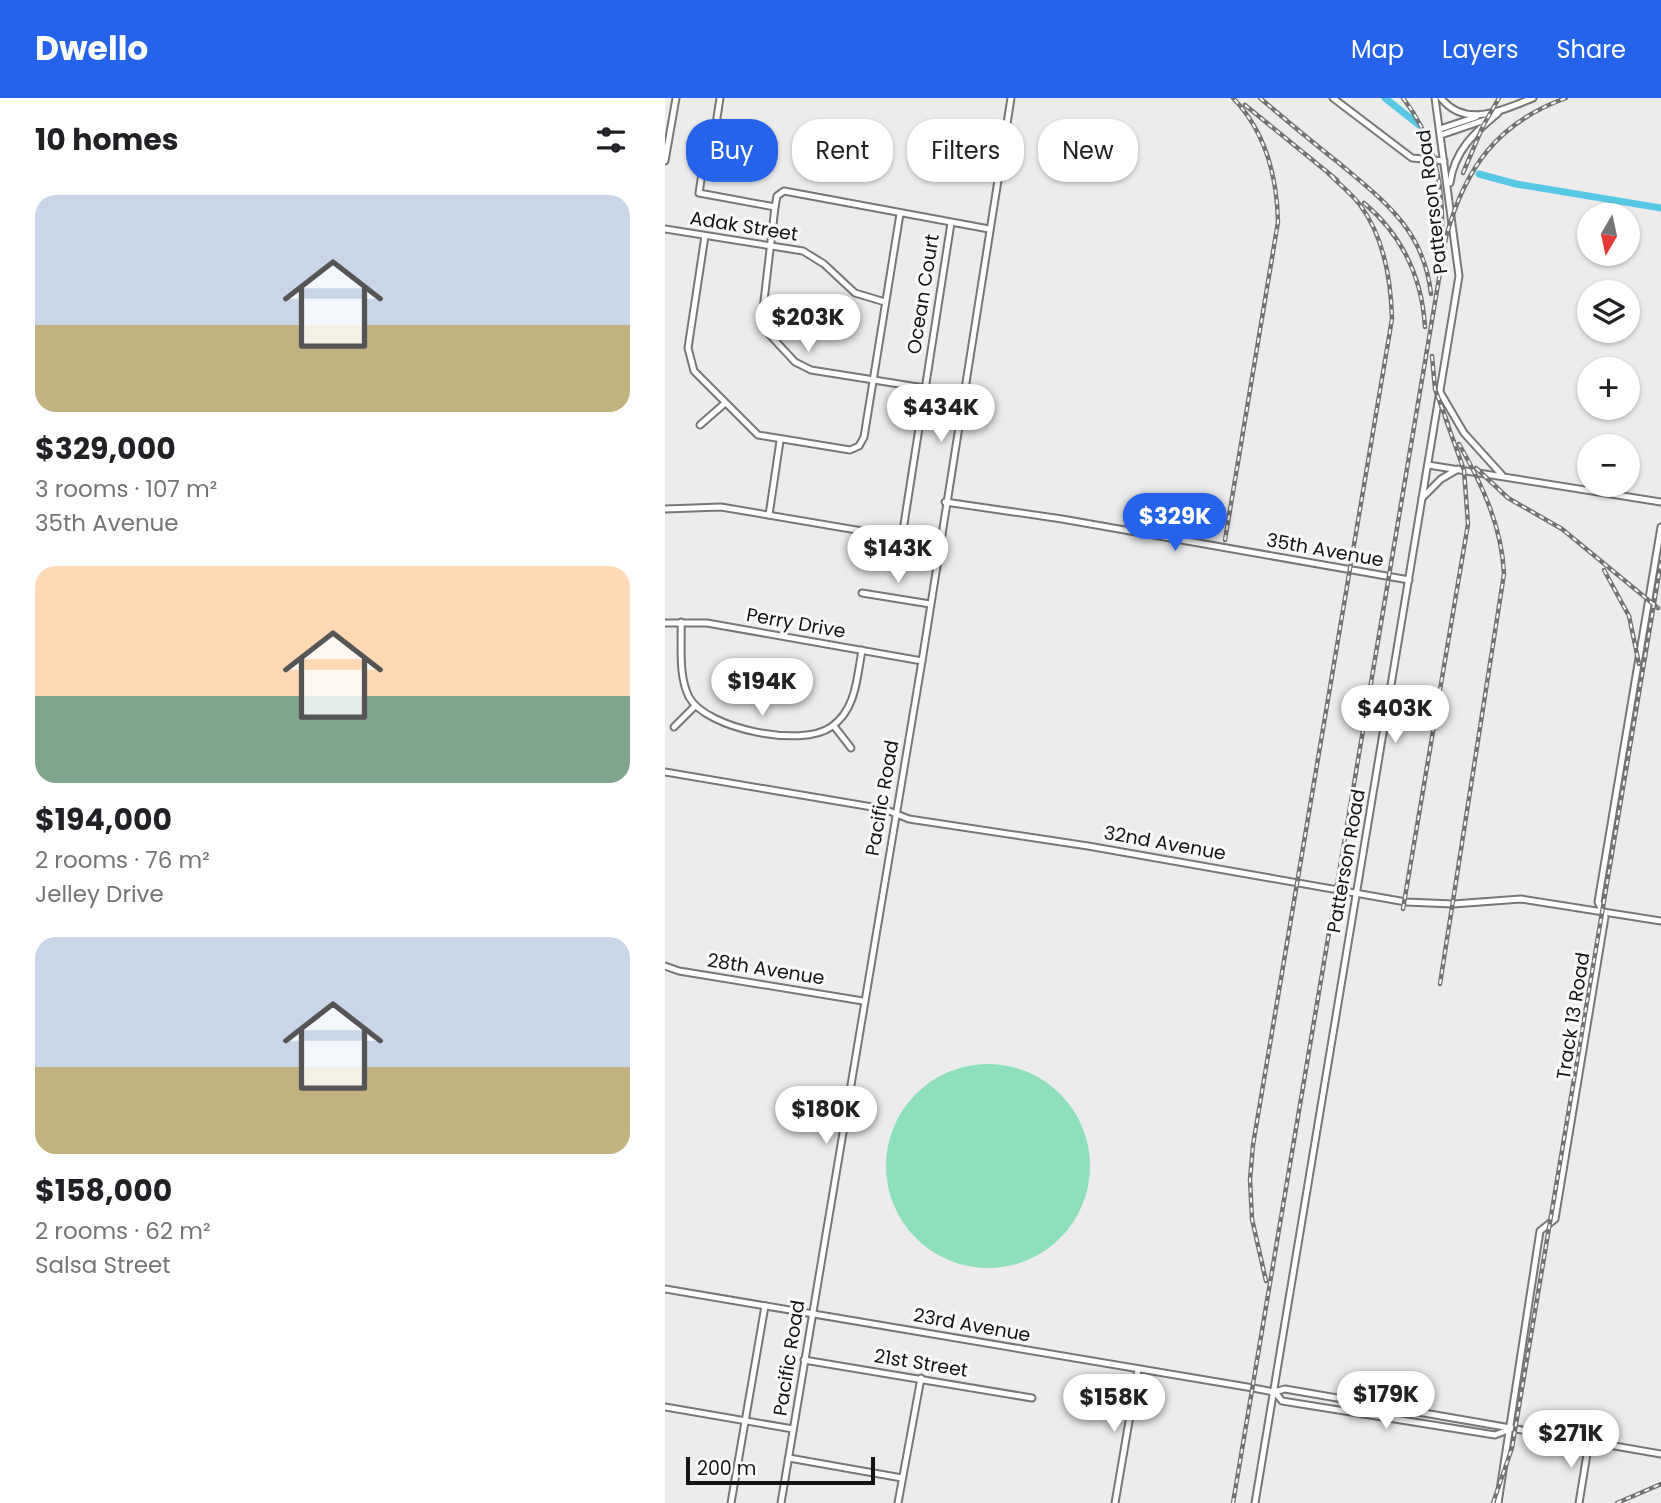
<!DOCTYPE html>
<meta charset="utf-8">
<style>
body{margin:0;font-family:Poppins,sans-serif;background:#f2f2f2;color:#202124;height:100vh;display:flex;flex-direction:column;font-size:26px;white-space:nowrap}
*{box-sizing:border-box;margin:0}
p{font-size:23px;color:#757577}
.icon{flex:none;width:38px;height:38px;fill:none;stroke:currentColor;stroke-width:2;stroke-linecap:round;stroke-linejoin:round}
.map{position:relative;flex:1;overflow:hidden}
.sheet{display:flex;flex-direction:column;background:#fff;width:665px}
.sheet>*{flex:none}
.guide{position:absolute;left:21px;top:21px;width:665px;height:63px;display:flex;gap:14px}
.needle{width:46px;rotate:189deg}
.fabs{position:absolute;left:912px;top:105px;display:grid;gap:14px}
.fabs a{display:grid;place-items:center;width:63px;height:63px;border-radius:50%;background:#fff;box-shadow:0 2px 5px #0004;font-size:35px}
.scale{position:absolute;left:21px;bottom:18px;width:189px;box-sizing:border-box;padding-left:7px;border:4px solid #131414;border-top:0;font-size:19px;line-height:24px;white-space:nowrap;color:#131414;-webkit-text-stroke:5px #f9fafb;paint-order:stroke}
.price{position:absolute;translate:-50% -60px;padding:0 16px;border-radius:24px;background:#fff;color:#222;font-size:23px;line-height:46px;filter:drop-shadow(0 2px 4px #0008)}
.price::after{content:'';position:absolute;left:50%;top:42px;width:21px;height:16px;margin-left:-10px;background:inherit;clip-path:polygon(0 0,100% 0,50% 100%)}
.price.selected{background:#2563eb;color:#fff}
ul{padding:0;list-style:none}
li{display:grid;align-content:center;gap:14px;height:371px;padding:0 35px}
li span{display:grid;place-items:center;height:217px;border-radius:21px;color:#555}
li>.icon{margin-inline-start:auto}
span .icon{width:126px;height:126px;fill:#fffc;stroke-width:1}
li b{font-size:30px}
h2{display:flex;justify-content:space-between;align-items:center;height:84px;padding:0 35px;font-size:30px}
.tag{padding:0 24px;border-radius:28px;background:#fff;box-shadow:0 2px 5px #0004;font-size:24px;line-height:63px}
.tag.selected{background:#2563eb;color:#fff}
header{display:flex;align-items:center;gap:42px;box-sizing:border-box;height:98px;padding:0 35px;background:#2563eb;color:#fff}
header strong{font-size:33px}
nav{display:flex;gap:38px;margin-inline-start:auto;font-size:24px}
main{display:flex;flex:1;min-height:0}
.map>svg:first-child{display:block}
.green{fill:#8edfbb}
.lines{fill:none;stroke-linecap:round;stroke-linejoin:round}
.canal{stroke:#57c8e4;stroke-width:7}
.street-casing{stroke:#777778;stroke-width:9}
.street{stroke:#fff;stroke-width:5}
.rail-casing{stroke:#727273;stroke-width:4.5}
.rail{stroke:#f9fafb;stroke-width:2;stroke-dasharray:5;stroke-linecap:butt}
.labels{text-anchor:middle;dominant-baseline:central;stroke-width:6;stroke-linejoin:round;paint-order:stroke}
.street-label{font-size:19px;fill:#131414;stroke:#f9fafb}
</style>
<header>
<strong>Dwello</strong>
<nav><a>Map</a><a>Layers</a><a>Share</a></nav>
</header>
<main>
<section class="sheet">
<h2>10 homes<svg class="icon" aria-label="filters" viewBox="0 0 24 24"><path d="M4 7h16M4 17h16"/><circle cx="9" cy="7" r="2"/><circle cx="15" cy="17" r="2"/></svg></h2>
<ul>
<li><span style="background:linear-gradient(#c9d6e8 60%,#c2b280 0)"><svg class="icon" aria-label="home" viewBox="0 0 24 24"><path d="M3 11l9-7 9 7M6 9v11h12V9"/></svg></span><div><b>$329,000</b><p>3 rooms · 107 m²</p><p>35th Avenue</p></div></li>
<li><span style="background:linear-gradient(#ffd9b3 60%,#7fa58c 0)"><svg class="icon" aria-label="home" viewBox="0 0 24 24"><path d="M3 11l9-7 9 7M6 9v11h12V9"/></svg></span><div><b>$194,000</b><p>2 rooms · 76 m²</p><p>Jelley Drive</p></div></li>
<li><span style="background:linear-gradient(#c9d6e8 60%,#c2b280 0)"><svg class="icon" aria-label="home" viewBox="0 0 24 24"><path d="M3 11l9-7 9 7M6 9v11h12V9"/></svg></span><div><b>$158,000</b><p>2 rooms · 62 m²</p><p>Salsa Street</p></div></li>
</ul>
</section>
<div class="map">
<svg width="996" height="1405" viewBox="0 0 996 1405">
<rect width="100%" height="100%" fill="#ececed"/>
<circle class="green" cx="323" cy="1068" r="102"/>
<g class="lines">
<g class="canal">
<polyline points="720,0 754,27"/>
<polyline points="814,76 851,86 996,110"/>
</g>
<g class="street-casing">
<g id="street">
<polyline points="55,0 49,39 41,49 34,95 110,109"/>
<polyline points="668,0 747,60 779,63"/>
<path d="M776,0c24,31 62,12 92,0"/>
<polyline points="775,31 811,19"/>
<polyline points="776,37 823,21"/>
<polyline points="0,63 11,0"/>
<path d="M785,85c4,-32 25,-51 48,-70"/>
<polyline points="0,131 138,153 159,166 190,195 220,204"/>
<polyline points="40,138 23,250 29,273 93,337 185,352 194,348 199,339 235,116"/>
<polyline points="775,294 799,335 837,377"/>
<polyline points="297,296 146,272 130,264 104,236 97,220 110,109 112,98 119,93 324,131"/>
<polyline points="35,327 59,306"/>
<polyline points="763,367 996,404"/>
<polyline points="757,400 776,381 793,371"/>
<polyline points="280,404 397,421 744,482"/>
<polyline points="0,411 56,409 274,446"/>
<polyline points="104,417 115,343"/>
<polyline points="237,439 286,125"/>
<polyline points="197,495 265,506"/>
<path d="M16,524c1,24 -3,53 8,75 17,32 113,51 142,30 25,-17 26,-49 31,-77"/>
<polyline points="0,525 42,525 257,563"/>
<polyline points="169,628 186,650"/>
<polyline points="9,629 30,608"/>
<polyline points="0,674 219,711 244,721 423,748 741,804 788,806 856,801 996,823"/>
<polyline points="0,868 14,873 198,903"/>
<path d="M0,1191l588,99 21,4 11,-3c126,21 250,44 376,65"/>
<polyline points="139,1262 367,1300"/>
<polyline points="610,1294 617,1303 830,1337 843,1332"/>
<polyline points="0,1309 128,1331"/>
<polyline points="124,1360 237,1380"/>
<polyline points="66,1405 100,1208"/>
<polyline points="116,1405 257,563 346,0"/>
<polyline points="233,1405 256,1280"/>
<polyline points="450,1405 473,1271"/>
<polyline points="590,1405 794,178 770,0"/>
<polyline points="833,1405 875,1133 890,1121 940,819 933,804 996,429"/>
<polyline points="914,1405 924,1344"/>
</g>
</g>
<use href="#street" class="street"/>
<g class="rail-casing">
<g id="rail">
<path d="M595,0c26,22 52,44 79,65 46,39 85,67 92,131"/>
<path d="M738,0c30,39 40,82 39,130"/>
<polyline points="580,7 672,82"/>
<polyline points="798,75 818,28 834,0"/>
<path d="M699,105c38,32 58,75 61,124"/>
<polyline points="767,258 770,291 783,326"/>
<polyline points="811,370 843,400 897,431 993,510"/>
<path d="M560,442l53,-318c-1,-45 -13,-91 -45,-124"/>
<polyline points="939,472 964,518 974,566"/>
<polyline points="738,811 803,426 799,372 780,319"/>
<path d="M775,886l64,-410c-2,-47 -22,-90 -45,-130"/>
<path d="M601,1183l-14,-62 -2,-39 3,-35 139,-826c-1,-39 -8,-82 -32,-114 -8,-11 -21,-21 -31,-31"/>
<path d="M568,1405l213,-1266c19,-69 51,-114 120,-139"/>
<polyline points="828,1405 847,1350 996,464"/>
<polyline points="952,1405 996,1386"/>
</g>
</g>
<use href="#rail" class="rail"/>
</g>
<g class="labels">
<g class="street-label">
<text transform="translate(767 104) rotate(-97)">Patterson Road</text>
<text transform="translate(79 128) rotate(9)">Adak Street</text>
<text transform="translate(258 196) rotate(-81)">Ocean Court</text>
<text transform="translate(660 452) rotate(10)">35th Avenue</text>
<text transform="translate(131 525) rotate(10)">Perry Drive</text>
<text transform="translate(217 700) rotate(-80)">Pacific Road</text>
<text transform="translate(500 745) rotate(10)">32nd Avenue</text>
<text transform="translate(681 763) rotate(-80)">Patterson Road</text>
<text transform="translate(101 871) rotate(9)">28th Avenue</text>
<text transform="translate(908 918) rotate(-81)">Track 13 Road</text>
<text transform="translate(307 1227) rotate(10)">23rd Avenue</text>
<text transform="translate(124 1260) rotate(-81)">Pacific Road</text>
<text transform="translate(256 1265) rotate(9)">21st Street</text>
</g>
</g>
</svg>
<div class="fabs">
<a><svg class="needle" viewBox="-14 -14 28 28"><path d="M0-13l5 13h-10z" fill="#e53935"/><path d="M0 13l5-13h-10z" fill="#757577"/></svg></a>
<a><svg class="icon" aria-label="layers" viewBox="0 0 24 24"><path d="M12 4l9 5-9 5-9-5zM3 14l9 5 9-5"/></svg></a>
<a>+</a>
<a>−</a>
</div>
<div class="scale">200 m</div>
<b class="price" style="left:143px;top:256px">$203K</b>
<b class="price" style="left:276px;top:346px">$434K</b>
<b class="price selected" style="left:510px;top:455px">$329K</b>
<b class="price" style="left:233px;top:487px">$143K</b>
<b class="price" style="left:97px;top:620px">$194K</b>
<b class="price" style="left:730px;top:647px">$403K</b>
<b class="price" style="left:161px;top:1048px">$180K</b>
<b class="price" style="left:721px;top:1333px">$179K</b>
<b class="price" style="left:449px;top:1336px">$158K</b>
<b class="price" style="left:906px;top:1372px">$271K</b>
<div class="guide">
<a class="tag selected">Buy</a>
<a class="tag">Rent</a>
<a class="tag">Filters</a>
<a class="tag">New</a>
</div>
</div>
</main>
